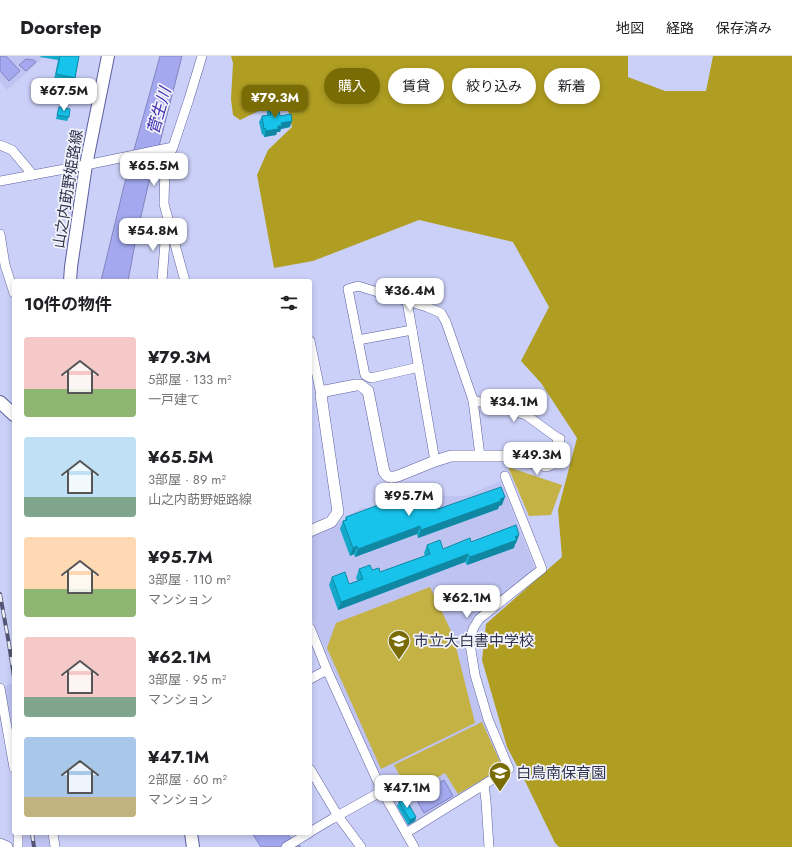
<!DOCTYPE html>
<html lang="ja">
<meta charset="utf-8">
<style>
body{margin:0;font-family:Jost,"Noto Sans JP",sans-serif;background:#f2f2f2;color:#202124;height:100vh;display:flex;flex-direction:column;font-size:15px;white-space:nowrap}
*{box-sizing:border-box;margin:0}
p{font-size:13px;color:#757577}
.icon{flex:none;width:22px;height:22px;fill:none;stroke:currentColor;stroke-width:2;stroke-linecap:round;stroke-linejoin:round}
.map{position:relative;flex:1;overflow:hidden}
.details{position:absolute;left:12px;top:223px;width:300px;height:556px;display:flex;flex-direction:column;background:#fff;border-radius:4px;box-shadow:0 2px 6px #0003}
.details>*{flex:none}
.guide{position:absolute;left:324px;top:12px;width:380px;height:36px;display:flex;gap:8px}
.price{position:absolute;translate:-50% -34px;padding:0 9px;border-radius:8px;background:#fff;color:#222;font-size:13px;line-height:26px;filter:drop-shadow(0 1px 2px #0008)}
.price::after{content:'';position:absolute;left:50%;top:24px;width:12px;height:9px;margin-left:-6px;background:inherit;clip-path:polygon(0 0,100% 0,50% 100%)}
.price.selected{background:#7a6c05;color:#fff}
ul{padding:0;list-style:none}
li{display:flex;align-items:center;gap:12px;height:100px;padding:0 12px}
li span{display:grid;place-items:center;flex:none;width:112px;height:80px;border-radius:4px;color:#555}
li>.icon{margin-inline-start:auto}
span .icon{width:48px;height:48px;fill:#fffc;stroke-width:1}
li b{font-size:17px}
h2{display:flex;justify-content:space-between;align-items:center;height:48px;padding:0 12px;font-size:17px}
.pill{padding:0 14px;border-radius:18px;background:#fff;box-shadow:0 2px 6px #0003;font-size:14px;line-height:36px}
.pill.selected{background:#7a6c05;color:#fff}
header{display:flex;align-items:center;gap:24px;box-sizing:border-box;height:56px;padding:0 20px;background:#fff;border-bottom:1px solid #e0e0e0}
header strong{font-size:19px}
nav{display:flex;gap:22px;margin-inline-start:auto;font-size:14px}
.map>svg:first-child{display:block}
.built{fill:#bec3f1}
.green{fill:#c4b244}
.forest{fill:#b09e22}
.water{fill:#a3a8ef;stroke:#8185bf}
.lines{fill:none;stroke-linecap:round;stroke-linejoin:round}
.minor-casing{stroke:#5c5f9d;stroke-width:10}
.tertiary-casing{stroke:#5c5f9d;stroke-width:12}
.secondary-casing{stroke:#5c5f9d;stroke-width:14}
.minor{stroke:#fff;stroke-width:9}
.tertiary{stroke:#fff;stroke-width:11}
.secondary{stroke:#fff;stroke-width:12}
.rail-casing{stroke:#535674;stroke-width:4}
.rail{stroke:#f2f3fa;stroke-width:2.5;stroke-dasharray:8;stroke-linecap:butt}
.wall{fill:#14a8ca}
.shaded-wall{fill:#1088a4}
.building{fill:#17c3eb;stroke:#1088a4}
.labels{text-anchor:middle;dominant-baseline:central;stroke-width:3.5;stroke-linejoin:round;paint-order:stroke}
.street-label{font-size:15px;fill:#31334e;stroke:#f2f3fa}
.poi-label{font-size:15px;fill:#31334e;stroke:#f2f3fa;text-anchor:start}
.water-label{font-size:16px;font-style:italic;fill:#3f2ab1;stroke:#f2f3fa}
</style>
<header>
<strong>Doorstep</strong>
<nav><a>地図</a><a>経路</a><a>保存済み</a></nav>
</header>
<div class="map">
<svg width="792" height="791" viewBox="0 0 792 791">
<rect width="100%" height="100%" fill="#cbd0f9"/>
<g class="built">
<polygon points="0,0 56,0 56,4 43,2 7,34 0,25"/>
<polygon points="501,425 535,513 476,560 467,576 466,598 470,621 480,656 503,709 502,713 408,772 392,743 359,673 310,558 310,480 332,471 361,452 386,450 407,440 465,440"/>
<polygon points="10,628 14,628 14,690 3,631"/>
<polygon points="22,777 47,777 50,791 23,791"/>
</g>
<g class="green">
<polygon points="508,411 562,429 551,459 529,460"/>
<polygon points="430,531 453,579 475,667 381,713 327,592 336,567"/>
<polygon points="482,666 501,708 500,713 458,738 445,717 409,737 394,709"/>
</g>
<polygon class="forest" points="231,0 628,0 628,21 665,35 706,35 713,0 792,0 792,791 559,791 555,787 525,725 507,691 482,604 486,568 562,501 558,454 577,382 541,327 521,305 549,251 513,186 419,164 313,205 274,212 257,119 268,94 292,71 288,54 269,50 240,64 233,59 231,43 233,7"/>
<g class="water">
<polygon points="0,0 6,0 20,15 9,25 0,15"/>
<polygon points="160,0 182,0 154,110 148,130 137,177 128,225 101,225 124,130"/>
<polygon points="26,3 34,4 36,6 26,15 19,9"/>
<polygon points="444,724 453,740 424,757 415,741"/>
<polygon points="252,777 286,777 301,791 261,791"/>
</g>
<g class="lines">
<g class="minor-casing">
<g id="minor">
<polyline points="0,89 12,94 33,119"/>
<polyline points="0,125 86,109 173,91"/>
<polyline points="0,178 5,209 14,237"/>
<polyline points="162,225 165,186 171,174"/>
<polyline points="185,225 164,148 165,108 173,91 189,43 202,0"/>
<polyline points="407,245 435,405"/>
<polyline points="358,284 412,274"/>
<polyline points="310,285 321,339"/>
<polyline points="419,311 371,322 365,319 348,233 358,230 427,251 441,257 446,266 473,344 480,400"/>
<polyline points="473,344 526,359 559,383"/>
<polyline points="310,572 327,614 382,735 414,791"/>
<polyline points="310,623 327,614"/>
<polyline points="0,632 14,712"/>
<polyline points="310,713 338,760 361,791"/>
<polyline points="484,729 486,745 489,791"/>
<polyline points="310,776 332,763 382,735"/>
<polyline points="18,777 18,791"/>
<polyline points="53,777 55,791"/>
<polyline points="406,777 509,713 488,663 475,619 470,588 473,573 479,563 542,513 505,420"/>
<polyline points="286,791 309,777"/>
</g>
</g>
<g class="tertiary-casing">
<g id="tertiary">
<path d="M310,475l21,-9 7,-10 -17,-117 4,-4 31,-6h4l8,6 16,81c4,6 7,6 14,4l37,-15 16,-5h54l41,10 6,-2 7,-25"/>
<polyline points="0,788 7,791"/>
</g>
</g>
<g class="secondary-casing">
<g id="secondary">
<polyline points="70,225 71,211 86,109 108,0"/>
<polyline points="0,346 14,359"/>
<polyline points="191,777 193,791"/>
</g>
</g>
<use href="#minor" class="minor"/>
<use href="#tertiary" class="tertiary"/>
<use href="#secondary" class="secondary"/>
<g class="rail-casing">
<g id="rail">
<polyline points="0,538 9,588 14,621"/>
<polyline points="32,777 34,791"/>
</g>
</g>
<use href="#rail" class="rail"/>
</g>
<g class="wall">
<polygon points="41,0 79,0 75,22 73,28 54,24 58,4 40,1"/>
<polygon points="269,49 280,60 290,71 281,73 280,76 277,76 276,79 264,81 263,78 262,79 259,66 262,60 267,59 267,55"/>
<polygon points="59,51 69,61 67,65 56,63"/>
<polygon points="502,449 499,450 498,453 418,482 417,478 355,501 354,498 350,500 340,473 343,465 345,464 346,461 403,450 438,453"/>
<polygon points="519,479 516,487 515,488 514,492 467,509 465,506 338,554 329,529 332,521 349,528 358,525 356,522 359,513 372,514 380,516 425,500 424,497 427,489 443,493 471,486"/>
<polygon points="399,746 416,761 415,765 408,769 397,750"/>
</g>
<g class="shaded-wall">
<polygon points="292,65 290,71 281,73 280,76 277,76 276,79 264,81 266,75 281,67"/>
<polygon points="505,441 502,449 499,450 498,453 418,482 421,474"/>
<polygon points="420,470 417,478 355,501 358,493"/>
<polygon points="519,479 516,487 515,488 514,492 467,509 470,501"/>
<polygon points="357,490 354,498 350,500 353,492"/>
<polygon points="468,498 465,506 338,554 341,546"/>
<polygon points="416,761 415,765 408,769 410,764"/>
</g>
<g class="building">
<polygon points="60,0 79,0 75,22 56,18"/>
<polygon points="278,48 280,60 291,58 292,65 281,67 282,70 278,70 278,73 266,75 265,72 264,73 262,60 271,59 269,49"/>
<polygon points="59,51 70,53 69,61 57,59"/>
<polygon points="501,431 505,441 500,443 501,445 421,474 420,470 358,493 357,490 353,492 343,465 347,464 346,461 400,441 403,450 433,440 438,453"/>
<polygon points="516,469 519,479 515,481 517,484 470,501 468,498 341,546 332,521 345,516 349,528 363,523 359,513 370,509 372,514 379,512 380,516 430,498 427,489 440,484 443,493 470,482 471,486"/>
<polygon points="405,742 416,761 410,764 399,746"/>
</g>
<defs>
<g id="school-pin" transform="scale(1.15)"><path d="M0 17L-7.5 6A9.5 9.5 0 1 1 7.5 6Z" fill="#7a6c05" stroke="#f2f3fa"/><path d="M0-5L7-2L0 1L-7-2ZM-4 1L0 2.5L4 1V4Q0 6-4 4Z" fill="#fff"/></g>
</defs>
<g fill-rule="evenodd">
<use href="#school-pin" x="399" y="585"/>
<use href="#school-pin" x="500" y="717"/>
</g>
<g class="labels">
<g class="street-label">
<text transform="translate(68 133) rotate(-81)">山之内莇野姫路線</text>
</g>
<g class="poi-label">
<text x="414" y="585">市立大白書中学校</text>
<text x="516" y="717">白鳥南保育園</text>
</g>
<g class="water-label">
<text transform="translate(159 55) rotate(-74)">菅生川</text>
</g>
</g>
</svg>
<b class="price" style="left:64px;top:56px">¥67.5M</b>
<b class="price selected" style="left:275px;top:63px">¥79.3M</b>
<b class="price" style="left:154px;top:131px">¥65.5M</b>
<b class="price" style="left:153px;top:196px">¥54.8M</b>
<b class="price" style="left:410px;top:256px">¥36.4M</b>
<b class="price" style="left:514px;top:367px">¥34.1M</b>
<b class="price" style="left:537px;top:420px">¥49.3M</b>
<b class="price" style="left:409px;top:461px">¥95.7M</b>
<b class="price" style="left:467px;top:563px">¥62.1M</b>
<b class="price" style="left:407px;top:753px">¥47.1M</b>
<div class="guide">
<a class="pill selected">購入</a>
<a class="pill">賃貸</a>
<a class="pill">絞り込み</a>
<a class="pill">新着</a>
</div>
<section class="details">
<h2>10件の物件<svg class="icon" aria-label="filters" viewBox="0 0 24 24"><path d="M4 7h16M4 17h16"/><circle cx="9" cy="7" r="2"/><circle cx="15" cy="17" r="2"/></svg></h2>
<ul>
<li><span style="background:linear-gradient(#f6c9c9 65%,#8fb573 0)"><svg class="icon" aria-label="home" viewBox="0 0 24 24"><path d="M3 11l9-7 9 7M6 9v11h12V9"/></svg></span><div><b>¥79.3M</b><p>5部屋 · 133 m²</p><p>一戸建て</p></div></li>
<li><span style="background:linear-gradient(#bfe0f5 75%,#7fa58c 0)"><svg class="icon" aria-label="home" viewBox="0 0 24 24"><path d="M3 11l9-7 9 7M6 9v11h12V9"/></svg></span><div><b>¥65.5M</b><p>3部屋 · 89 m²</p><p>山之内莇野姫路線</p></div></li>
<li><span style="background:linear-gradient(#ffd9b3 65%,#8fb573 0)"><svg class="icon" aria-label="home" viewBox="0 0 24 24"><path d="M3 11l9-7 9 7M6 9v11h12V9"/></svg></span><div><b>¥95.7M</b><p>3部屋 · 110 m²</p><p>マンション</p></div></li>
<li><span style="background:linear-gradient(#f6c9c9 75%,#7fa58c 0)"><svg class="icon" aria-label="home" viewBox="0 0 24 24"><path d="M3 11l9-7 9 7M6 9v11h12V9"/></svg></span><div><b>¥62.1M</b><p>3部屋 · 95 m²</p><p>マンション</p></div></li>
<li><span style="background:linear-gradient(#a9c7e8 75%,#c2b280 0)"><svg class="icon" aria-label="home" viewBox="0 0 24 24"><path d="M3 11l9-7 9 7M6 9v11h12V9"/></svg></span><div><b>¥47.1M</b><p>2部屋 · 60 m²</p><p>マンション</p></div></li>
</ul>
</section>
</div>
